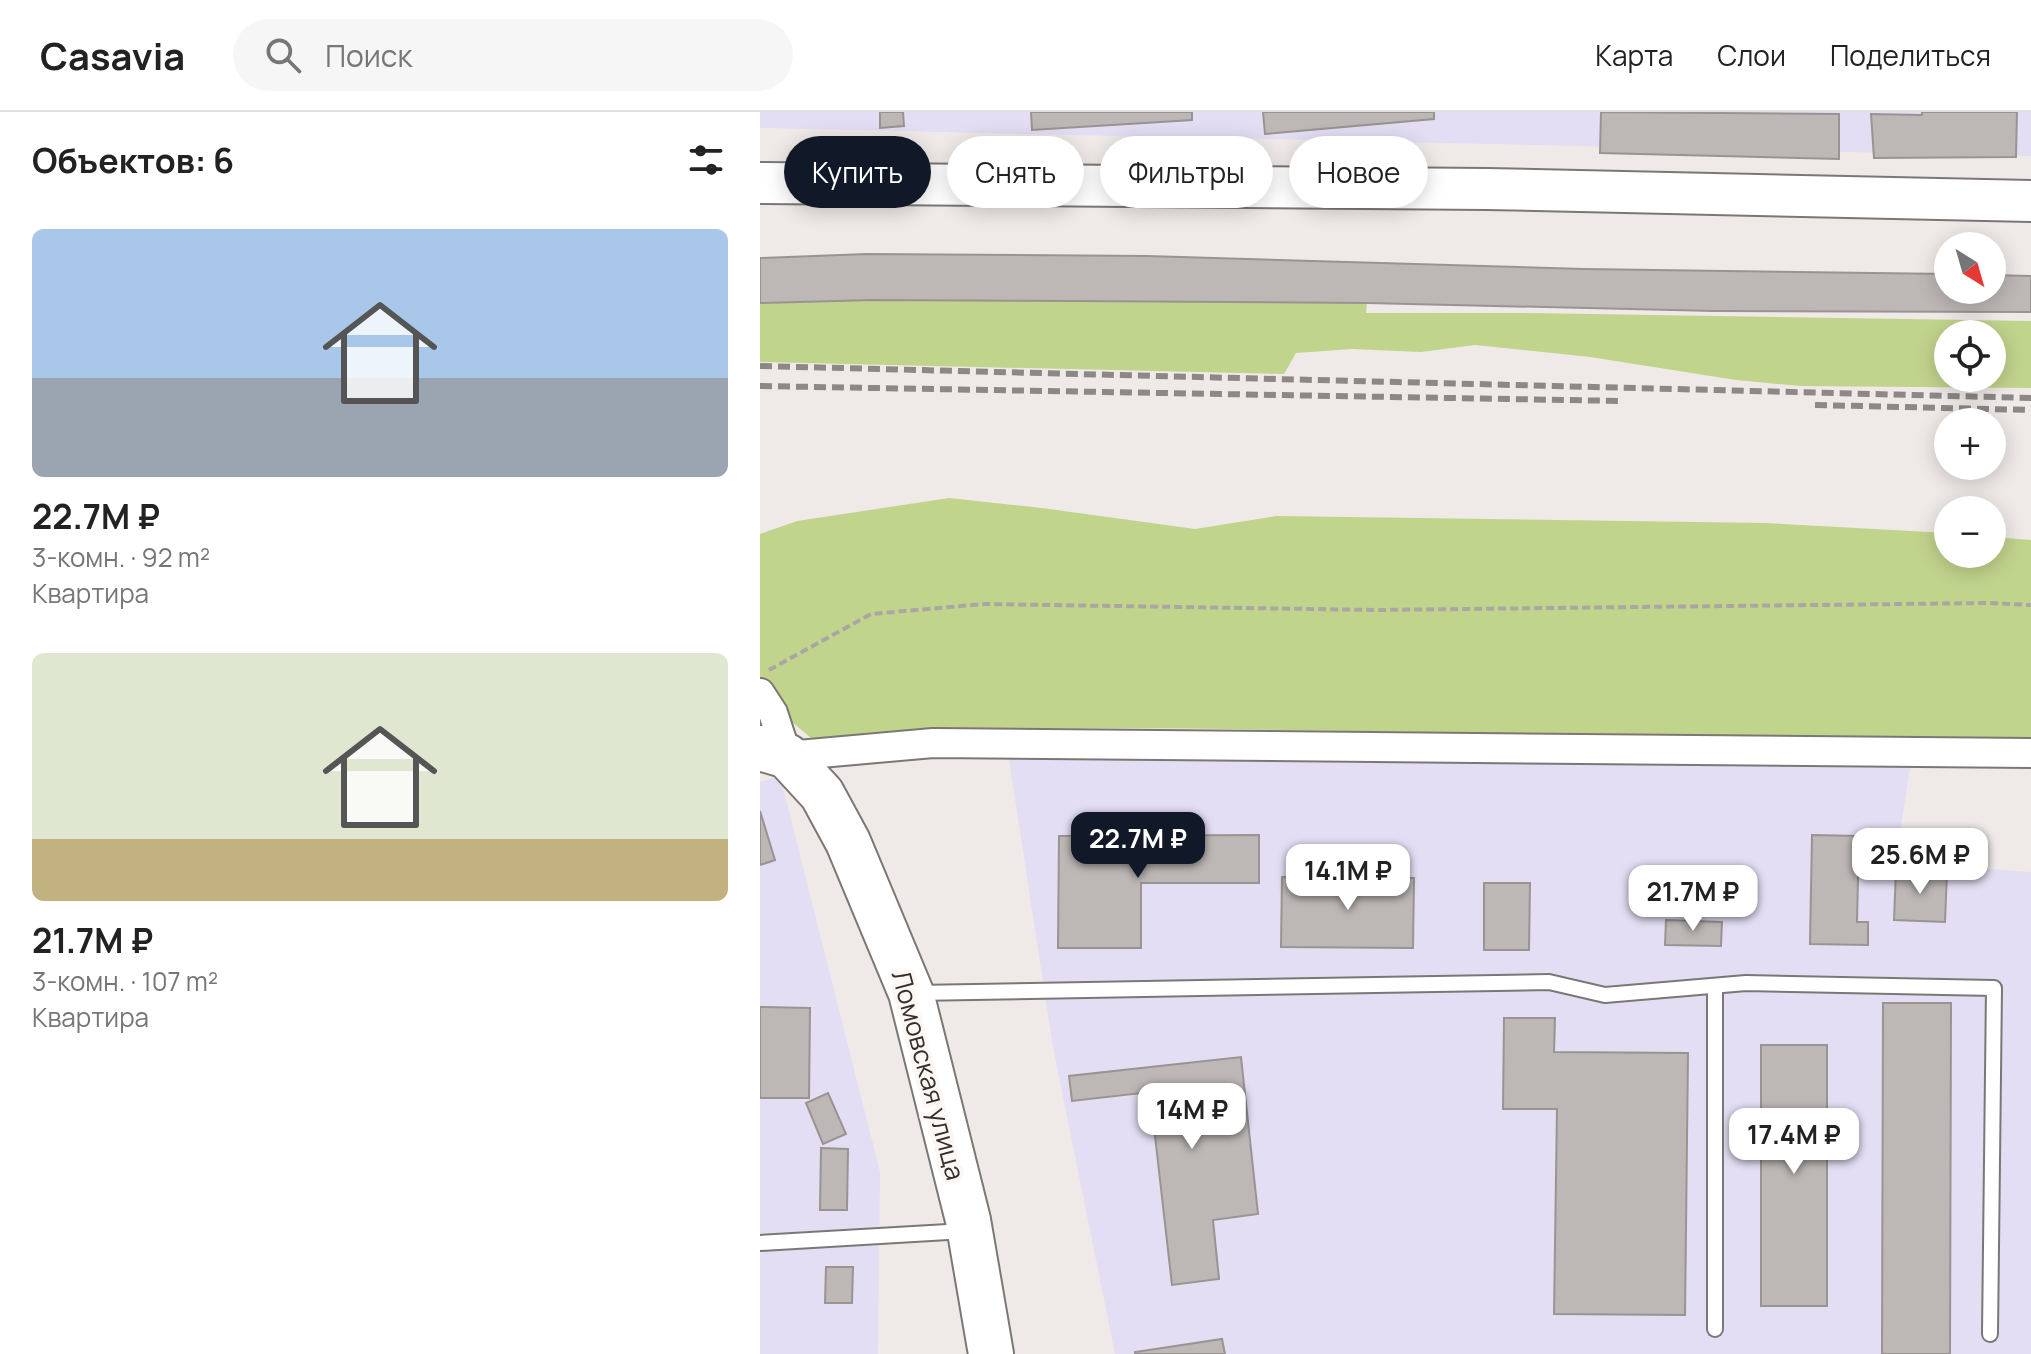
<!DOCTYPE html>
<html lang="ru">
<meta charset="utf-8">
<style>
body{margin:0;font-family:Manrope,sans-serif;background:#f6f6f6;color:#222;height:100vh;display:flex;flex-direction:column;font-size:30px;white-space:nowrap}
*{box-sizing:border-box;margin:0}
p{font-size:26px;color:#767676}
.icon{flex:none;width:44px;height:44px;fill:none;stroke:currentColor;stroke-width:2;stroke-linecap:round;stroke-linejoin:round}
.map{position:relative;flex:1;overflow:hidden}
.details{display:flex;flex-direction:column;background:#fff;width:760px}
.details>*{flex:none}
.banner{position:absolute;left:24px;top:24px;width:760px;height:72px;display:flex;gap:16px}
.needle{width:52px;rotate:143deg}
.buttons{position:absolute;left:1174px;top:120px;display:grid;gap:16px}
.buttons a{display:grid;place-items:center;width:72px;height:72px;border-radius:50%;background:#fff;box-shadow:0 4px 20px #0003;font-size:40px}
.price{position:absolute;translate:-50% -68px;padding:0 18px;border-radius:16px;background:#fff;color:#222;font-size:26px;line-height:52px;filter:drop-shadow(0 2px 4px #0008)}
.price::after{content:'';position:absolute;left:50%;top:48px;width:24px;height:18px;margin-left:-12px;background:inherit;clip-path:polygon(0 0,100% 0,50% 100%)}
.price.on{background:#111827;color:#fff}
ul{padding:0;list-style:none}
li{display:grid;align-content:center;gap:16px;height:424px;padding:0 32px}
li span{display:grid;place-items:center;height:248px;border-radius:12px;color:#555}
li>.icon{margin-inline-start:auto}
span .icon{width:144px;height:144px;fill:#fffc;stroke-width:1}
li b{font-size:34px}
h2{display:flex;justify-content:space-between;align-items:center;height:96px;padding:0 32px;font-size:34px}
.tag{padding:0 28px;border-radius:36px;background:#fff;box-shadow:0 4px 20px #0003;font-size:28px;line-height:72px}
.tag.on{background:#111827;color:#fff}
header{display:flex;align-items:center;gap:48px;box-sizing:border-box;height:112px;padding:0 40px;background:#fff;border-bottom:2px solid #e0e0e0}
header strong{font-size:38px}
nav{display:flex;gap:44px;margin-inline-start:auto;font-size:28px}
.search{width:560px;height:72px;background:#f6f6f6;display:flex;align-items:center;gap:20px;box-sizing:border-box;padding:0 28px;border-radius:44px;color:#767676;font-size:30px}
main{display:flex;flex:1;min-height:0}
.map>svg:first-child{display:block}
.industrial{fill:#e3def3}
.green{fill:#c1d48c;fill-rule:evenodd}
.building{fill:#bdb8b5;stroke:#999491;stroke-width:2}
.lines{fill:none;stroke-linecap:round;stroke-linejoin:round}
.lane-casing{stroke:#7c7774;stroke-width:18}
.street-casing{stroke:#7c7774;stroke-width:32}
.secondary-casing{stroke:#7c7774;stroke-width:44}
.primary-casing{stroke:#7c7774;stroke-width:48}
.path{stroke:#aaa6a4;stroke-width:4;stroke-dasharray:8 4;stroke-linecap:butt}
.lane{stroke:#fff;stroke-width:14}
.street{stroke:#fff;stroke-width:28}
.secondary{stroke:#fff;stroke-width:40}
.primary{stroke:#fff;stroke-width:44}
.rail{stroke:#8b8886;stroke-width:6;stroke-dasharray:12 6;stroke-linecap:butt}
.labels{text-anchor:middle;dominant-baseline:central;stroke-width:8;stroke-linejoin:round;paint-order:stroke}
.street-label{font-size:26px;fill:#32302f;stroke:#fdf7f4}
</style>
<header>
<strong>Casavia</strong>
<div class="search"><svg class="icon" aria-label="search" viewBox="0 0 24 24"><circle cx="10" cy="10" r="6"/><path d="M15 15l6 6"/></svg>Поиск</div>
<nav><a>Карта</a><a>Слои</a><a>Поделиться</a></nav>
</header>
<main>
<section class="details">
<h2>Объектов: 6<svg class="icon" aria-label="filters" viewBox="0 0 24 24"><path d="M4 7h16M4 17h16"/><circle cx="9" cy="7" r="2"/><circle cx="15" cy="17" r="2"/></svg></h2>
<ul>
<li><span style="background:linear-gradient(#a9c7e8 60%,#9aa5b1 0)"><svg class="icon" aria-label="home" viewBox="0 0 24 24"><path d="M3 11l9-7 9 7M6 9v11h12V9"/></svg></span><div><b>22.7M ₽</b><p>3-комн. · 92 m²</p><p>Квартира</p></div></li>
<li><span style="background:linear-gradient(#dfe7d0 75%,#c2b280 0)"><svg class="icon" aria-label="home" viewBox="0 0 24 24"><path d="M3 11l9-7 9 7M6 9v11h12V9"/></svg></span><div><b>21.7M ₽</b><p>3-комн. · 107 m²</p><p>Квартира</p></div></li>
</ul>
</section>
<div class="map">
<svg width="1271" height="1242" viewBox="0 0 1271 1242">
<rect width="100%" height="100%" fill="#efeae7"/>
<g class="industrial">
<polygon points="0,0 1271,0 1271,44 0,16"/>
<polygon points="248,641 1151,650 1135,750 1271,760 1271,1242 355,1242 293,935"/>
<polygon points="20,664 120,1060 118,1242 0,1242 0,670"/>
</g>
<g class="green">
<path d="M113,188l494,3 -1,10h163l502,8v67l-231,-2 -64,-6 -146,-23 -115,-12 -54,7 -69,-3 -56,4 -12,21 -524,-12v-59zM1188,222h44v44h-44z"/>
<path d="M189,386l93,10 153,21 82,-13 489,7 182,10v21h44v-17l39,3v204c-227,-6 -454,-10 -681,-13 -179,-3 -360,-7 -539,7l-32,-27 -19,-30v-147l37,-13z"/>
</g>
<g class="building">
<polygon points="120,0 143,0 144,14 120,16"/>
<polygon points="271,0 432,0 432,8 272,18"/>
<polygon points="503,0 674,0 674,7 505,22"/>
<polygon points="841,0 1079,2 1079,47 840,41"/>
<polygon points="1162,0 1257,0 1256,45 1114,46 1111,2 1162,3"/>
<polygon points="107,142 387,144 824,157 1188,162 1188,178 1232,178 1232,163 1271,164 1271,200 954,199 607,191 312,189 113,188 0,191 0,146"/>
<polygon points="0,699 15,748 0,753"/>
<polygon points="499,723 499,771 381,771 381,836 298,836 299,724"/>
<polygon points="1052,723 1099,724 1097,810 1108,810 1108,833 1050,832"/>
<polygon points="1136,757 1187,759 1185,810 1134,808"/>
<polygon points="522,765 654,766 653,836 521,835"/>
<polygon points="724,771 770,771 769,838 724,838"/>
<polygon points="906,808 962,810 961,834 905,833"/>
<polygon points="1123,891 1191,891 1190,1242 1122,1242"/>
<polygon points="0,895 50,896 49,986 0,986"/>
<polygon points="744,906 795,906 794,940 928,941 925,1203 794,1202 797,997 743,997"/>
<rect x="1001" y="933" width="66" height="261"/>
<polygon points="481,945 498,1102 453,1108 459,1167 412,1173 390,980 312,989 309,964"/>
<polygon points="68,981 86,1022 63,1032 46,991"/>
<polygon points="61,1036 88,1037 87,1098 60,1098"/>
<polygon points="66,1155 93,1155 92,1191 65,1191"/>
<polygon points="462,1227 465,1242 375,1242 375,1240"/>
</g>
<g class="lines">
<g class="lane-casing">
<g id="lane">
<polyline points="955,874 955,1217"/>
<polyline points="156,881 789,870 845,883 986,871 1234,876 1230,1222"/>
<polyline points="0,1131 205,1119"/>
</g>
</g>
<g class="street-casing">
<polyline id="street" points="0,581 13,601 27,644 173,631 1271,641"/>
</g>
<g class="secondary-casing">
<polyline id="secondary" points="0,71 727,77 1271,89"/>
</g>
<g class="primary-casing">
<polyline id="primary" points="0,636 27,644 62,682 88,730 151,881 208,1108 231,1242"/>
</g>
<polyline class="path" points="9,558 111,502 224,492 616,498 1229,491 1271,493"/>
<use href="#lane" class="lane"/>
<use href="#street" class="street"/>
<use href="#secondary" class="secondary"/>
<use href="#primary" class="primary"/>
<g class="rail">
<polyline points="0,254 1271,286"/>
<polyline points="0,274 863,289"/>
<polyline points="1055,293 1271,298"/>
</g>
</g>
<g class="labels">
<g class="street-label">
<text transform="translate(169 963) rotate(75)">Ломовская улица</text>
</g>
</g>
</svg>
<div class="buttons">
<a><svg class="needle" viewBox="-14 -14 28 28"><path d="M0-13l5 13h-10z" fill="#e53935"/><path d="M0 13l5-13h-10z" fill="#767676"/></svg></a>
<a><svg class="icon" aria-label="locate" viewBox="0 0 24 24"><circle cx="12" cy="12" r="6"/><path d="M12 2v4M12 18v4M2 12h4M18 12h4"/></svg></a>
<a>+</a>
<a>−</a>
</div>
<b class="price on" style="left:378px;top:768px">22.7M ₽</b>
<b class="price" style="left:1160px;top:784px">25.6M ₽</b>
<b class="price" style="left:588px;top:800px">14.1M ₽</b>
<b class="price" style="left:933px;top:821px">21.7M ₽</b>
<b class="price" style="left:432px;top:1039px">14M ₽</b>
<b class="price" style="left:1034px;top:1064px">17.4M ₽</b>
<div class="banner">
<a class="tag on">Купить</a>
<a class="tag">Снять</a>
<a class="tag">Фильтры</a>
<a class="tag">Новое</a>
</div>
</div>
</main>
